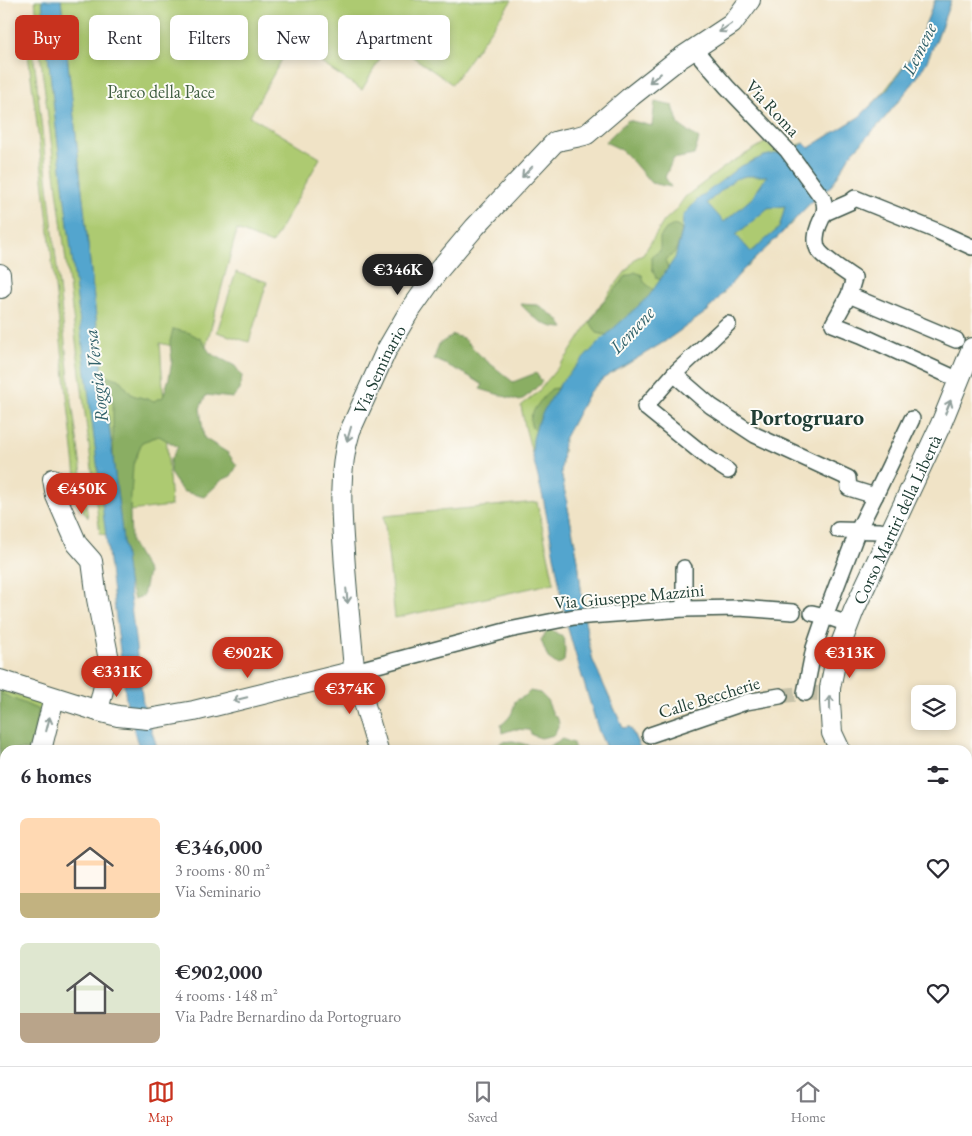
<!DOCTYPE html>
<meta charset="utf-8">
<style>
body{margin:0;font-family:"EB Garamond",serif;background:#f2f2f3;color:#2b2b33;height:100vh;display:flex;flex-direction:column;font-size:19px;white-space:nowrap}
*{box-sizing:border-box;margin:0}
p{font-size:16px;color:#7c7c81}
.icon{flex:none;width:28px;height:28px;fill:none;stroke:currentColor;stroke-width:2;stroke-linecap:round;stroke-linejoin:round}
.map{position:relative;flex:1;overflow:hidden}
.details{position:absolute;left:0px;top:745px;width:972px;height:321px;display:flex;flex-direction:column;background:#fff;border-radius:15px 15px 0 0;box-shadow:0 2px 8px #0003}
.details>*{flex:none}
.guide{position:absolute;left:15px;top:15px;width:500px;height:45px;display:flex;gap:10px}
.fabs{position:absolute;left:911px;top:685px;display:grid;gap:10px}
.fabs a{display:grid;place-items:center;width:45px;height:45px;border-radius:8px;background:#fff;box-shadow:0 2px 8px #0003;font-size:25px}
.price{position:absolute;translate:-50% -42px;padding:0 11px;border-radius:18px;background:#c8321e;color:#fff;font-size:16px;line-height:32px;filter:drop-shadow(0 1px 2px #0008)}
.price::after{content:'';position:absolute;left:50%;top:30px;width:15px;height:11px;margin-left:-8px;background:inherit;clip-path:polygon(0 0,100% 0,50% 100%)}
.price.on{background:#222;color:#fff}
ul{padding:0;list-style:none}
li{display:flex;align-items:center;gap:15px;height:125px;padding:0 20px}
li span{display:grid;place-items:center;flex:none;width:140px;height:100px;border-radius:8px;color:#555}
li>.icon{margin-inline-start:auto}
span .icon{width:60px;height:60px;fill:#fffc;stroke-width:1}
li b{font-size:21px}
h2{display:flex;justify-content:space-between;align-items:center;height:60px;padding:0 20px;font-size:21px}
.tag{padding:0 18px;border-radius:8px;background:#fff;box-shadow:0 2px 8px #0003;font-size:18px;line-height:45px}
.tag.on{background:#c8321e;color:#fff}
.tab-bar{display:flex;justify-content:space-around;align-items:center;height:70px;border-top:1px solid #e1e1e2;background:#fff;font-size:14px;color:#7c7c81}
.tab-bar a{display:grid;justify-items:center;gap:2px}
.tab-bar .on{color:#c8321e}
.map>svg:first-child{display:block}
.green{fill:#adca71;stroke:#668452}
.forest{fill:#8aae63;stroke:#54764c}
.water{fill:#53a5ce;stroke:#397181;fill-rule:evenodd}
.lines{fill:none;stroke-linecap:round;stroke-linejoin:round}
.pedestrian-tunnel{stroke:#c6c2a9;stroke-width:15;stroke-dasharray:15 8;stroke-linecap:butt}
.pedestrian-casing{stroke:#3e564a;stroke-width:18}
.minor-casing{stroke:#3e564a;stroke-width:22}
.secondary-casing{stroke:#3e564a;stroke-width:30}
.pedestrian{stroke:#fff;stroke-width:15}
.minor{stroke:#fff;stroke-width:20}
.secondary{stroke:#fde4d1;stroke-width:28}
.oneway{stroke:#8f9e9a}
.labels{text-anchor:middle;dominant-baseline:central;stroke-width:4;stroke-linejoin:round;paint-order:stroke}
.park-label{font-size:18px;fill:#426043;stroke:#fdfcf7}
.street-label{font-size:18px;fill:#1f3d34;stroke:#fdfcf7}
.water-label{font-size:19px;font-style:italic;fill:#31616a;stroke:#fdfcf7}
.district-label{font-size:22px;font-weight:bold;fill:#1f3d34;stroke:#fdfcf7}
</style>
<div class="map">
<svg width="972" height="1066" viewBox="0 0 972 1066">
<rect width="100%" height="100%" fill="#fdfcf7"/>
<filter id="ink" filterUnits="userSpaceOnUse"><feTurbulence type="fractalNoise" baseFrequency=".02" numOctaves="2"/><feDisplacementMap in="SourceGraphic" scale="10" xChannelSelector="R" yChannelSelector="G"/><feConvolveMatrix kernelMatrix="1 2 1 2 8 2 1 2 1" color-interpolation-filters="sRGB"/></filter>
<filter id="wash" filterUnits="userSpaceOnUse"><feTurbulence type="fractalNoise" baseFrequency=".0096" numOctaves="4" result="noise"/><feDisplacementMap in="SourceGraphic" scale="20" xChannelSelector="R" yChannelSelector="G"/><feGaussianBlur stdDeviation="1.12" result="paint"/><feColorMatrix in="noise" values="0 0 0 0 0 0 0 0 0 0 0 0 0 0 0 0 0 1.4 0 .05"/><feComposite in="paint" operator="in"/></filter>
<g filter="url(#wash)">
<rect width="100%" height="100%" fill="#f0e3c6"/>
<g class="green">
<polygon points="35,0 42,0 56,127 107,535 100,534 39,44 44,44 40,11 36,11"/>
<polygon points="61,0 512,0 452,84 390,41 362,90 291,43 250,116 320,158 272,244 237,230 204,354 160,343 171,506 120,512 98,335"/>
<polygon points="935,0 951,0 937,38 926,63 914,82 883,120 850,155 832,185 815,198 781,234 742,271 713,305 708,309 709,310 664,342 604,378 589,392 564,439 561,472 578,560 583,609 588,639 593,661 623,728 630,727 641,750 607,750 599,732 567,625 560,582 533,442 532,453 525,427 521,406 538,392 568,355 606,297 636,258 643,255 664,221 676,210 685,197 727,165 766,142 777,152 804,143 809,148 859,117 882,94 914,53"/>
<polygon points="31,38 36,75 70,388 88,518 79,504 36,115 26,39"/>
<polygon points="236,272 267,282 249,342 217,332"/>
<polygon points="537,502 554,583 395,618 384,516"/>
<polygon points="0,690 46,703 34,750 5,750 5,863 1,880"/>
</g>
<g class="forest">
<polygon points="655,102 673,106 679,125 699,139 694,155 673,159 665,177 671,187 651,183 634,163 620,149 605,142 628,120 652,126"/>
<path d="M674,225l5,2 3,4c-4,13 -4,22 -17,29l5,14 -6,7 -8,-3 -4,-10v-12l8,-5v-14l6,-8z"/>
<polygon points="635,272 642,275 644,282 657,293 613,337 597,333 590,322 603,302 615,290 625,277"/>
<path d="M520,304l18,1 20,14 6,9c-20,0 -31,-11 -44,-24z"/>
<polygon points="173,329 190,333 201,339 210,353 235,366 242,376 240,390 233,398 206,395 200,408 204,438 228,453 237,466 231,476 222,480 204,497 182,491 170,473 170,460 178,447 159,436 142,442 133,465 130,511 131,542 148,572 143,596 134,599 127,578 113,459 113,403 103,375 119,379 132,395 154,401 163,397 169,378 172,361 170,342"/>
<path d="M453,335l10,3 19,19 31,25 23,-9 6,9 -11,11 -11,8 -40,-12 3,-4c-16,-11 -32,-18 -49,-26l5,-15z"/>
<path d="M557,388l-18,44c-1,0 -6,-4 -7,-5 -7,-11 11,-29 19,-38z"/>
<polygon points="549,628 564,638 565,651 564,661 558,665 548,658 541,640"/>
<path d="M530,691l10,2 7,7 6,14 5,5 1,5 -5,11 -13,3 -9,-3 -3,-5 -15,-1 -12,4 -1,-8c10,-8 12,-12 14,-24l10,-5z"/>
<polygon points="0,693 39,710 30,750 5,750 5,760 0,756"/>
<polygon points="562,739 573,743 575,750 497,750 501,742 513,741 527,745 546,748"/>
<polygon points="269,1061 318,1061 318,1066 325,1064 328,1061 358,1061 364,1065 364,1066 272,1066"/>
</g>
<g class="water">
<polygon points="42,0 61,0 98,335 143,704 158,750 140,750 136,738 126,700 56,127"/>
<path d="M935,0h16l-14,38 -11,25 -12,19 -31,38 -33,35 -18,30 -17,13 -34,36 -39,37 -29,34 -5,4 1,1 -45,32 -60,36 -15,14 -25,47 -3,33 17,88 5,49 5,30 5,22 30,67 7,-1 11,23h-34l-8,-18 -19,-62 -13,-45 -23,-123 -12,-49 1,-14 4,-14 7,-15 18,-29 39,-41 48,-44 26,-38 7,-27 1,-15 14,-16 42,-33 25,-11 14,-3 22,-7 4,-3 5,5 50,-31 28,-27 27,-37zM746,176h21l-15,22 -28,24 -17,-19 28,-24zM785,206l-5,19 -1,3 -28,24 -15,-17 32,-27z"/>
</g>
</g>
<g filter="url(#ink)">
<g class="lines">
<polyline class="pedestrian-tunnel" points="780,696 805,693 830,694"/>
<g class="pedestrian-casing">
<g id="pedestrian">
<path d="M694,49l33,38 60,63 36,49c4,10 0,17 -4,26 -3,7 -5,19 0,26 6,8 26,21 35,27l-5,17 -16,29 28,11 98,45"/>
<polyline points="825,213 850,202 855,198 937,231 972,247"/>
<polyline points="849,295 956,340"/>
<polyline points="728,324 674,374 645,407 708,458 728,471"/>
<polyline points="674,374 711,406 755,435 848,478 849,488 875,496 858,530 825,616 814,648 805,693"/>
<polyline points="875,496 912,419"/>
<polyline points="838,530 880,531"/>
<polyline points="684,568 684,609"/>
<polyline points="812,613 825,616 848,624"/>
<polyline points="355,671 509,630 574,617 684,609 739,608 793,612"/>
<polyline points="650,735 746,702 780,696"/>
<polyline points="752,1066 761,1061"/>
</g>
</g>
<g class="minor-casing">
<g id="minor">
<polyline points="0,274 1,288"/>
<polyline points="53,479 56,496 77,544 92,561 97,599 109,660 104,686 98,711"/>
<polyline points="0,680 98,711 118,716 148,719 194,711 355,671"/>
<polyline points="41,750 54,698"/>
<path id="s1" d="M378,750l-23,-79 -2,-13c-3,-35 -7,-71 -9,-106 -3,-40 -6,-82 6,-121l36,-80 21,-36 31,-44 37,-44 80,-85c11,-4 21,-4 32,-8l42,-36 47,-37 56,-37 18,-24"/>
<path id="s2" d="M840,750l-8,-17 -2,-31v-14l7,-34 17,-44 87,-186 31,-76"/>
<polyline points="968,846 972,841"/>
<polyline points="968,922 972,926"/>
<polyline points="557,1061 561,1066"/>
<polyline points="4,1066 5,1029"/>
</g>
</g>
<g class="secondary-casing">
<g id="secondary">
<polyline points="0,890 5,897"/>
<polyline points="119,1061 122,1066"/>
</g>
</g>
<use href="#pedestrian" class="pedestrian"/>
<use href="#minor" class="minor"/>
<use href="#secondary" class="secondary"/>
</g>
<defs><path id="oneway-shaft" d="M-6 0H5M1.5-3L5.5 0L1.5 3" fill="none" stroke-width="1.6" stroke-linecap="round" stroke-linejoin="round" transform="scale(1.25)"/></defs>
<g class="oneway">
<use href="#oneway-shaft" transform="translate(725 28) rotate(145)"/>
<use href="#oneway-shaft" transform="translate(655 78) rotate(142)"/>
<use href="#oneway-shaft" transform="translate(527 172) rotate(134)"/>
<use href="#oneway-shaft" transform="translate(948 407) rotate(-68)"/>
<use href="#oneway-shaft" transform="translate(349 434) rotate(106)"/>
<use href="#oneway-shaft" transform="translate(347 596) rotate(84)"/>
<use href="#oneway-shaft" transform="translate(240 699) rotate(166)"/>
<use href="#oneway-shaft" transform="translate(830 703) rotate(-91)"/>
<use href="#oneway-shaft" transform="translate(48 724) rotate(-76)"/>
</g>
</g>
<g class="labels">
<g class="park-label">
<text x="161" y="91">Parco della Pace</text>
</g>
<g class="street-label">
<text transform="translate(773 108) rotate(47)">Via Roma</text>
<text stroke="none"><textPath href="#s1" startOffset="392">Via Seminario</textPath></text>
<text stroke="none"><textPath href="#s2" startOffset="246">Corso Martiri della Libertà</textPath></text>
<text transform="translate(629 596) rotate(-5)">Via Giuseppe Mazzini</text>
<text transform="translate(709 697) rotate(-17)">Calle Beccherie</text>
</g>
<g class="water-label">
<text transform="translate(919 49) rotate(-64)">Lemene</text>
<text transform="translate(632 330) rotate(-47)">Lemene</text>
<text transform="translate(96 376) rotate(-97)">Roggia Versa</text>
</g>
<g class="district-label">
<text x="807" y="417">Portogruaro</text>
</g>
</g>
</svg>
<div class="fabs">
<a><svg class="icon" aria-label="layers" viewBox="0 0 24 24"><path d="M12 4l9 5-9 5-9-5zM3 14l9 5 9-5"/></svg></a>
</div>
<b class="price on" style="left:398px;top:296px">€346K</b>
<b class="price" style="left:82px;top:515px">€450K</b>
<b class="price" style="left:248px;top:679px">€902K</b>
<b class="price" style="left:850px;top:679px">€313K</b>
<b class="price" style="left:117px;top:698px">€331K</b>
<b class="price" style="left:350px;top:715px">€374K</b>
<div class="guide">
<a class="tag on">Buy</a>
<a class="tag">Rent</a>
<a class="tag">Filters</a>
<a class="tag">New</a>
<a class="tag">Apartment</a>
</div>
<section class="details">
<h2>6 homes<svg class="icon" aria-label="filters" viewBox="0 0 24 24"><path d="M4 7h16M4 17h16"/><circle cx="9" cy="7" r="2"/><circle cx="15" cy="17" r="2"/></svg></h2>
<ul>
<li><span style="background:linear-gradient(#ffd9b3 75%,#c2b280 0)"><svg class="icon" aria-label="home" viewBox="0 0 24 24"><path d="M3 11l9-7 9 7M6 9v11h12V9"/></svg></span><div><b>€346,000</b><p>3 rooms · 80 m²</p><p>Via Seminario</p></div><svg class="icon" aria-label="heart" viewBox="0 0 24 24"><path d="M12 20l-8-8c-3-5 5-10 8-4 3-6 11-1 8 4z"/></svg></li>
<li><span style="background:linear-gradient(#dfe7d0 70%,#b9a48a 0)"><svg class="icon" aria-label="home" viewBox="0 0 24 24"><path d="M3 11l9-7 9 7M6 9v11h12V9"/></svg></span><div><b>€902,000</b><p>4 rooms · 148 m²</p><p>Via Padre Bernardino da Portogruaro</p></div><svg class="icon" aria-label="heart" viewBox="0 0 24 24"><path d="M12 20l-8-8c-3-5 5-10 8-4 3-6 11-1 8 4z"/></svg></li>
</ul>
</section>
</div>
<nav class="tab-bar">
<a class="on"><svg class="icon" aria-label="map" viewBox="0 0 24 24"><path d="M3 6l6-2 6 2 6-2v14l-6 2-6-2-6 2zM9 4v14M15 6v14"/></svg>Map</a>
<a><svg class="icon" aria-label="saved" viewBox="0 0 24 24"><path d="M7 4h10v16l-5-4-5 4z"/></svg>Saved</a>
<a><svg class="icon" aria-label="home" viewBox="0 0 24 24"><path d="M3 11l9-7 9 7M6 9v11h12V9"/></svg>Home</a>
</nav>
